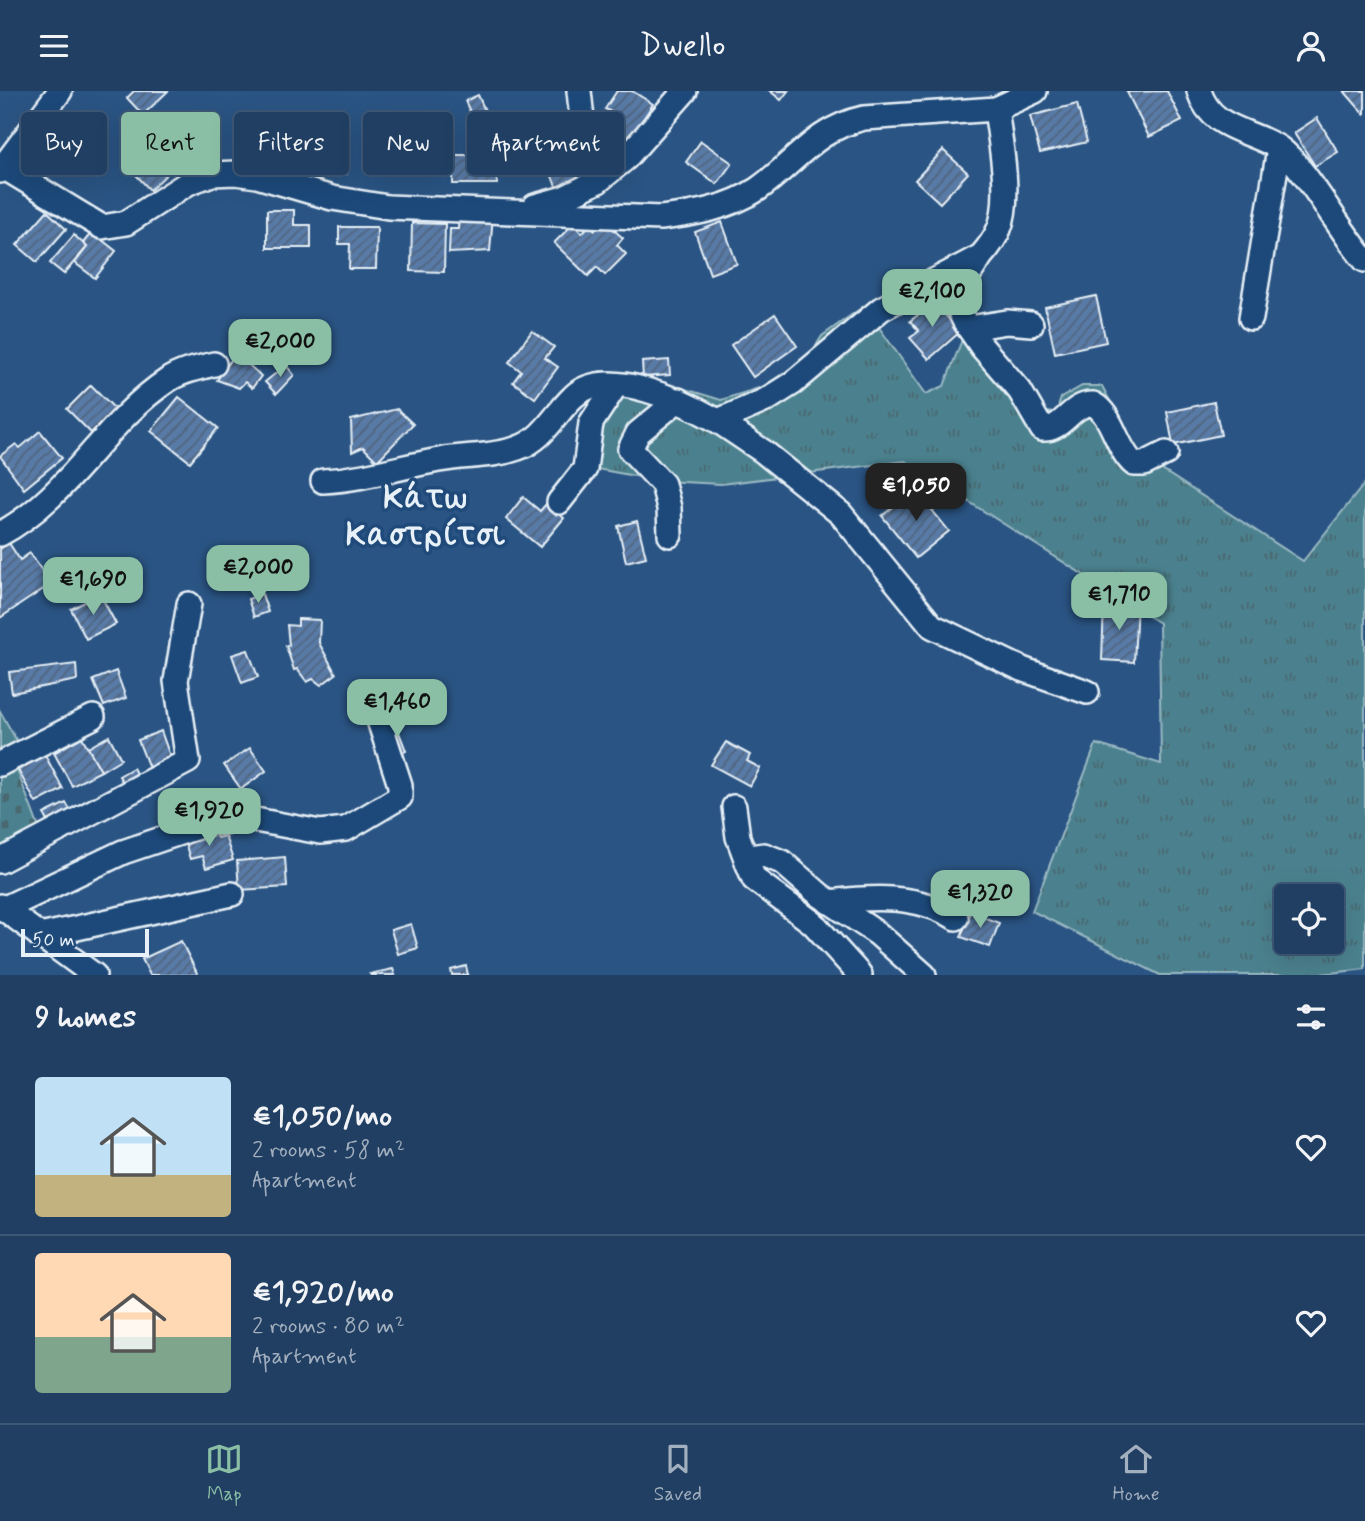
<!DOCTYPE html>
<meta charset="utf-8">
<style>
body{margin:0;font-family:Mynerve,sans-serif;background:#2d4a6b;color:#f1f3f6;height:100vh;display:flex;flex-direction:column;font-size:26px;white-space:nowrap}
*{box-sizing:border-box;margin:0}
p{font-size:23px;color:#a2afbe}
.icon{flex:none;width:38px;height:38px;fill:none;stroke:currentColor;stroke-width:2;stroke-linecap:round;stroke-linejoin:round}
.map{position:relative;height:884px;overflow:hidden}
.drawer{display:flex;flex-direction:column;background:#203f62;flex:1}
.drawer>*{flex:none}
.guide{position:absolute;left:21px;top:21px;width:700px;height:63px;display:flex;gap:14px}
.buttons{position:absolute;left:1274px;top:793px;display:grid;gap:14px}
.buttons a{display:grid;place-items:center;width:70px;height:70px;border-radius:7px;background:#203f62;box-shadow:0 7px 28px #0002,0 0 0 2px #3d5877;font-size:35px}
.scale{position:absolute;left:21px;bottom:18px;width:128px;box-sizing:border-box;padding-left:7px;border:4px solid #e8f1f8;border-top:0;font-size:19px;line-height:24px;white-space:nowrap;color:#e8f1f8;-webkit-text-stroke:5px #1f4a7a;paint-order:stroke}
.price{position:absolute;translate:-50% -60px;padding:0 16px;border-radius:14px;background:#8abfa5;color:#111;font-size:23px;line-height:46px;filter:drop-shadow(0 2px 4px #0008)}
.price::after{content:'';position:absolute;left:50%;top:42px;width:21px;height:16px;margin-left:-10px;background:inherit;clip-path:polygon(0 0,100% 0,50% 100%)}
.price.current{background:#222;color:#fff}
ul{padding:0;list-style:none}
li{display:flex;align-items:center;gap:21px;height:175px;padding:0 35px}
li+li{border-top:2px solid #3d5877}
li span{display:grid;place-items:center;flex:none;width:196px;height:140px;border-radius:7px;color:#555}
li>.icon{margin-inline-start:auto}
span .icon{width:84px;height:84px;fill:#fffc;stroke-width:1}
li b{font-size:30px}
h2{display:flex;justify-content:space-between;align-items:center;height:84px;padding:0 35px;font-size:30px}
.chip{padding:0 24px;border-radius:7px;background:#203f62;box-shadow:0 7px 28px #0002,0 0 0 2px #3d5877;font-size:24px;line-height:63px}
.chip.current{background:#8abfa5;color:#111}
header{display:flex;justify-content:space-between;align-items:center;height:91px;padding:0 35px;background:#203f62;font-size:32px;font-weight:600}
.tab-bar{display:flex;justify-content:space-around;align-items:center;height:98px;border-top:2px solid #3d5877;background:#203f62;font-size:19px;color:#a2afbe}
.tab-bar a{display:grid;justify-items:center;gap:4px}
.tab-bar .current{color:#8abfa5}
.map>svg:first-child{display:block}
.grass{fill:url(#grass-tufts);stroke:#9ab9c3;stroke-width:2;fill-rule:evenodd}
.cemetery{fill:url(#cemetery-stones);stroke:#9ab9c3;stroke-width:2}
.pitch{fill:#4c818e;stroke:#9ab9c3;stroke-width:2}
.building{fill:url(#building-hatch);stroke:#e8f1f8;stroke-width:2}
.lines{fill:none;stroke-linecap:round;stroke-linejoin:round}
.minor-casing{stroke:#e8f1f8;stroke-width:28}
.minor{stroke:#1f4a7a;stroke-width:23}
.labels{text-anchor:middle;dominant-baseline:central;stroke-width:7;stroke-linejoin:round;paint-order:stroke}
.district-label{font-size:32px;font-weight:bold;letter-spacing:2px;fill:#e8f1f8;stroke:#1f4a7a}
</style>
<header><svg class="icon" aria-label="menu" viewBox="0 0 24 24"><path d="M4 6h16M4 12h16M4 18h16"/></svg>Dwello<svg class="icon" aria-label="person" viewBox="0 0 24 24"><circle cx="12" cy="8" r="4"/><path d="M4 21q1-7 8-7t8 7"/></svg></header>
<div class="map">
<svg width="1365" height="884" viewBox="0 0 1365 884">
<defs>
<pattern id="grass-tufts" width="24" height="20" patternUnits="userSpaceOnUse" patternTransform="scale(1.75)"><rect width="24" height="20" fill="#4c818e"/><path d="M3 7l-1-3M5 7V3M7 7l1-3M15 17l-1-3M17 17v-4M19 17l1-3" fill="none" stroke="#49676f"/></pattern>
<pattern id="cemetery-stones" width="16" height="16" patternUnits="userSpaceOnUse" patternTransform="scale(1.75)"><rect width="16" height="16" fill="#4c818e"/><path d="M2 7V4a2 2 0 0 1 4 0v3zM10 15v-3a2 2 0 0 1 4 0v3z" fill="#49676f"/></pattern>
<pattern id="building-hatch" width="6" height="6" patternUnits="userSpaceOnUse" patternTransform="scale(1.75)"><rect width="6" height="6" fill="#587aa6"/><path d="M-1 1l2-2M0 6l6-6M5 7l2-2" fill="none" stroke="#50647d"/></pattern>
</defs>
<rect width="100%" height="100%" fill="#2a5483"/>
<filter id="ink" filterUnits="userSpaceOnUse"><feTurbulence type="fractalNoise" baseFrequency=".0143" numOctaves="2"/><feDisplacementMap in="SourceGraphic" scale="14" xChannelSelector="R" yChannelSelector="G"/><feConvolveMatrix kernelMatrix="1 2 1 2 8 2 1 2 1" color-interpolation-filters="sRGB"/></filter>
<g filter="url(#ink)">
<path class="grass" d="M864,215l62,88 18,-8 28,-72 14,18 14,27 46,53 10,1 5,-15 21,-12h20l37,69 164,106 62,-78v486l-52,6h-153l-128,-64 64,-167 65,20 -2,-141 -254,-162 -184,23 -59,-3 -65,-12 -14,-10 17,-69v-19l33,2 88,27 41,-13 47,-30 13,-21zM1286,805h46v45h-46z"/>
<polygon class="cemetery" points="15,674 39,737 0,756 0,680"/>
<polygon class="pitch" points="0,620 18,652 0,662"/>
<g class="building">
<polygon points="134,0 168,0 143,24 127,7"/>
<polygon points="617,0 632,0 653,13 628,51 610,39 612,34 605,30 611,21 605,18"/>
<polygon points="770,0 788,0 781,9"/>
<polygon points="1167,0 1182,30 1149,46 1127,1"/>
<polygon points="1344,0 1365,0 1365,22 1364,23"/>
<polygon points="478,4 490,31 477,36 465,10"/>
<polygon points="1077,13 1087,51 1040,62 1030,25"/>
<polygon points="1317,27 1338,61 1315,75 1294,42"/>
<polygon points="383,30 420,31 419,62 407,62 406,76 366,75 368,43 383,44"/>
<polygon points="194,31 210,49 192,65 176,47"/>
<polygon points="170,42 192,65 178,78 156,55"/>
<polygon points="576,44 592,84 557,98 550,80 567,73 558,52"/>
<polygon points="304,48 350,52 347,83 301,78"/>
<polygon points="701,50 732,72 717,93 686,71"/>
<polygon points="494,52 497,93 453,93 453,64 474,64 474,53"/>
<polygon points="146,57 168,82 150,99 127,74"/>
<polygon points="943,59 968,82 940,112 915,89"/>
<polygon points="267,119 294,119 294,134 311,134 311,157 267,157"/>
<polygon points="47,120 66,138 37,171 17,154"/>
<polygon points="459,122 493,124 490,160 449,162 450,138 458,138"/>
<polygon points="604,130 623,147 617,154 626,163 605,184 597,176 588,185 554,152 573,133 582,142 590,134 595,139"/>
<polygon points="722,131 737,173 710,183 695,141"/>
<polygon points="412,132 445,133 444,181 411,180"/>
<polygon points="339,136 377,136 376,178 349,178 350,153 339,153"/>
<polygon points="92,141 116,160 95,187 75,172 87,156 83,152"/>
<polygon points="74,144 87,156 64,183 50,172"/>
<polygon points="1096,205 1106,251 1055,262 1045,216"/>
<polygon points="930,206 960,241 929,268 910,247 919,240 910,230 918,224 914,220"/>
<polygon points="775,223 797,255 753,286 731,254"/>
<polygon points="532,240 554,256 545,267 558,276 535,307 513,291 521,280 509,271"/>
<polygon points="236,262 261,285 252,297 245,291 239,297 217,289"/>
<polygon points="669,269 670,284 643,286 642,271"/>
<polygon points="286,274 294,284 276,303 265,291"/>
<polygon points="91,294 115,318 91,342 67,318"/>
<polygon points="179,306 218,337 190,371 151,340"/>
<polygon points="1214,311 1221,344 1173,354 1167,321"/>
<polygon points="397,318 413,333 377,370 363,356 352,361 351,329"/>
<polygon points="40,340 62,367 24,398 0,365 16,353 20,357"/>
<polygon points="915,398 949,440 916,467 882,425"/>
<polygon points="523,406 540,420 547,412 564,427 540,456 506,428"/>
<polygon points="637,430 646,466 626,471 618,435"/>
<polygon points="9,452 20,469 30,462 51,493 0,527 0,458"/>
<polygon points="100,503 116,533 86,548 71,518"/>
<polygon points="262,503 268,521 254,526 248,508"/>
<polygon points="1104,511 1137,512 1134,571 1102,569"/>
<polygon points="298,528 320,529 319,552 336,583 321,594 313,588 307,591 297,578 294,579 286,555 289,554 287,534 298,535"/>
<polygon points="248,559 258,586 242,592 232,564"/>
<polygon points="76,573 77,589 12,602 9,581"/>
<polygon points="116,580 126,607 104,615 93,589"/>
<polygon points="396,633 406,660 399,663 389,636"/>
<polygon points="161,640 171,668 149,677 138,649"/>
<polygon points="109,645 121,668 101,680 88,657"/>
<polygon points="82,646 101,680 72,695 54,662"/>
<polygon points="726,651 750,664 747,670 760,677 750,695 711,674"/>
<polygon points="250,657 266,680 241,698 224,674"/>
<polygon points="45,664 63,698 36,712 18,679"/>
<polygon points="133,677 142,693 128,700 119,685"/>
<polygon points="66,712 74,725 52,737 44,723"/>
<polygon points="214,738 217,747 225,745 233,769 206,777 202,765 190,768 184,748"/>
<polygon points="285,766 287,796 239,799 237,770"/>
<polygon points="970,821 999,832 990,856 961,846"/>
<polygon points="411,833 418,857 398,863 391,839"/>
<polygon points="181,850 198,884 150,884 142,868"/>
<polygon points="466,875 468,884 452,884 451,879"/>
<polygon points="393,878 395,884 371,884 370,883"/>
</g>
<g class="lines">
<g class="minor-casing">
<g id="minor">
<polyline points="579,0 583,37 598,90"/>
<path d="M1199,0c12,39 50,38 80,57 26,18 61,84 86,112"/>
<path d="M0,74l102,62 24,-4 62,-40 24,-9 23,-1 22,3 75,22 56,9 273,11c33,-4 68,-10 97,-29 38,-27 57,-60 106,-71l132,-9 39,-18"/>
<polyline points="0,80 60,0"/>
<polyline points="535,115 564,107 598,90 626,67 685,0"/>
<path d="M979,168c-17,27 -31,40 -10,69l38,-6 24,2"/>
<polyline points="1251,227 1279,58"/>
<path d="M969,237l13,19 38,44 22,38c21,2 29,-26 51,-25 20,10 23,45 41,60h10l22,-11"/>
<polyline points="718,330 764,361 841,423 932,535 1022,578 1087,601"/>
<path d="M323,390c40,-2 76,-14 116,-21 26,-5 55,-3 79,-12 26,-9 36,-33 55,-51 33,-33 113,6 145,24l48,-21 27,-17 88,-74 100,-53c7,-8 14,-17 18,-27 13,-31 1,-88 -3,-120"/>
<polyline points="559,411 585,378 591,332 616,294"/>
<path d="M0,443c70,-37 104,-112 168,-154 13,-9 30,-12 46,-16"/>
<polyline points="670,444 669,417 663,393 630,358 638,342 678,309"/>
<polyline points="0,673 93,626"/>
<polyline points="734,716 738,746 748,773"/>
<polyline points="0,770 188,670 176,590 189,513"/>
<path d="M829,811c44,-5 88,-8 127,16"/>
<polyline points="0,815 94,884"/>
<polyline points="3,818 123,761 209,732 250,728 320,741 346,738 400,706 400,694 374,614"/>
<polyline points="40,845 232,803"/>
<polyline points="860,884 813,832 754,788 748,773 750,766 764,764 782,771 820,804 878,843 924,884"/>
</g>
</g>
<use href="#minor" class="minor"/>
</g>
</g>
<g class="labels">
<g class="district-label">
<text x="426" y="408">Κάτω<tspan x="426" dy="37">Καστρίτσι</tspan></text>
</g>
</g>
</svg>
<div class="buttons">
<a><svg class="icon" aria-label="locate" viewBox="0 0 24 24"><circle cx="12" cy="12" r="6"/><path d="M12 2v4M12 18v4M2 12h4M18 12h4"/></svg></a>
</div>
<div class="scale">50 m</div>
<b class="price" style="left:932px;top:238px">€2,100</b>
<b class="price" style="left:280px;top:288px">€2,000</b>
<b class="price current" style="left:916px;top:432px">€1,050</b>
<b class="price" style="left:258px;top:514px">€2,000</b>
<b class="price" style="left:93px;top:526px">€1,690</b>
<b class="price" style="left:1119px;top:541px">€1,710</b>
<b class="price" style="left:397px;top:648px">€1,460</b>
<b class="price" style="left:209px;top:757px">€1,920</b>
<b class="price" style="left:980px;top:839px">€1,320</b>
<div class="guide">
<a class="chip">Buy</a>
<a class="chip current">Rent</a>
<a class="chip">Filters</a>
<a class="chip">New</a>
<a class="chip">Apartment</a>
</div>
</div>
<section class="drawer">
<h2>9 homes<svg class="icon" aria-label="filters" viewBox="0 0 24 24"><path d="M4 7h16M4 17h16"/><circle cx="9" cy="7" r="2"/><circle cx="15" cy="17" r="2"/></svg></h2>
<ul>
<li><span style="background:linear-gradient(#bfe0f5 70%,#c2b280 0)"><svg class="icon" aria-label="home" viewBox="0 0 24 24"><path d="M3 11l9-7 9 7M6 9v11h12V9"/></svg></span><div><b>€1,050/mo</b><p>2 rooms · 58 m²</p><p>Apartment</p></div><svg class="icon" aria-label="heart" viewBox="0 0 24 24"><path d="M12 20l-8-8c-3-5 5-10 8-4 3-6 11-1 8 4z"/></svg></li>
<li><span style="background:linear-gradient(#ffd9b3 60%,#7fa58c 0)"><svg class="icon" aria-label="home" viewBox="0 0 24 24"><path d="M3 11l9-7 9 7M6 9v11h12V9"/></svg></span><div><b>€1,920/mo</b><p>2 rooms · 80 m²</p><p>Apartment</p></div><svg class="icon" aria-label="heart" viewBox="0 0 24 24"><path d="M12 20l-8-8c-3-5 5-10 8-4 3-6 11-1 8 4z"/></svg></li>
</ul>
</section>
<nav class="tab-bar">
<a class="current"><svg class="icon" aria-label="map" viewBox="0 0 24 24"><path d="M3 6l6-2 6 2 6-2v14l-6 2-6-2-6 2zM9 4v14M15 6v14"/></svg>Map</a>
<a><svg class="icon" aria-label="saved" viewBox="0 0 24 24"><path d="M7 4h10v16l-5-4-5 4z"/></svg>Saved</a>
<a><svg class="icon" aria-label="home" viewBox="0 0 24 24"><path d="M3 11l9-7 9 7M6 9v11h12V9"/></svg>Home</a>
</nav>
